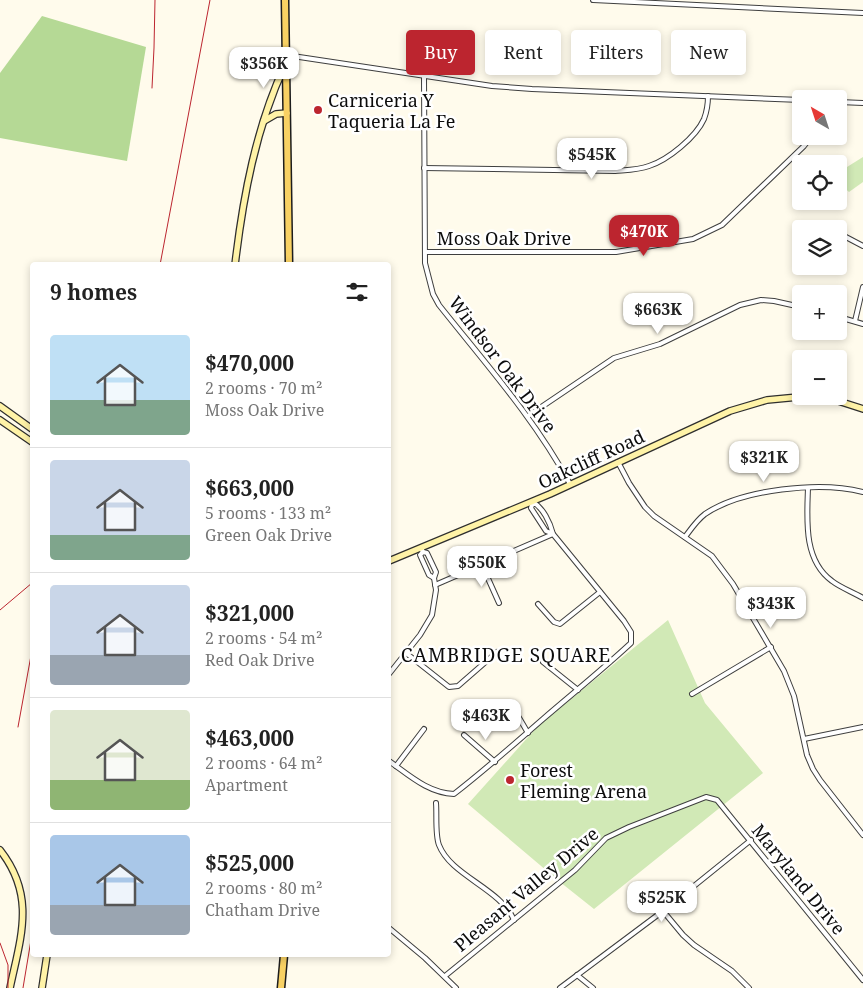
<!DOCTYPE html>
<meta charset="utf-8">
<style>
body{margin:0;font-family:"Noto Serif",serif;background:#f6f6f6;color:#222;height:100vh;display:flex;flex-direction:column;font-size:19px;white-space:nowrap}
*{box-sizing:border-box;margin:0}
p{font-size:16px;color:#767676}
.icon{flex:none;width:28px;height:28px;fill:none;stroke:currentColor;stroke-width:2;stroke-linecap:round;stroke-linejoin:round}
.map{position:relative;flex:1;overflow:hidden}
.details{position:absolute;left:30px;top:262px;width:361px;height:695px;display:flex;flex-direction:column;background:#fff;border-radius:5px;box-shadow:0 2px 8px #0003}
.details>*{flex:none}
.guide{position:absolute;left:406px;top:30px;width:381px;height:45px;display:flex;gap:10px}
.needle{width:32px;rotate:321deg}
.controls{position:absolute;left:792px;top:90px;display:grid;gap:10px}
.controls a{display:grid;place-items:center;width:55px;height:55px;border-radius:5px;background:#fff;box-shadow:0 2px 8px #0003;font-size:25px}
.price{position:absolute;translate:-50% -42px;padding:0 11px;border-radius:10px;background:#fff;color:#222;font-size:16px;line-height:32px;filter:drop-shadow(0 1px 2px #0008)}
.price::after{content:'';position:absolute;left:50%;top:30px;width:15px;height:11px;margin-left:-8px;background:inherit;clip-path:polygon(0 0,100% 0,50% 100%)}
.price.active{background:#bc252f;color:#fff}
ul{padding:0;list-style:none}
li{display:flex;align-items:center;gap:15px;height:125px;padding:0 20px}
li+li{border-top:1px solid #e0e0e0}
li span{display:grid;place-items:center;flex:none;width:140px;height:100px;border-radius:5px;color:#555}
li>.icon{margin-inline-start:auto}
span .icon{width:60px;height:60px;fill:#fffc;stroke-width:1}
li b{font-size:21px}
h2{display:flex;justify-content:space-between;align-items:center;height:60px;padding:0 20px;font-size:21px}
.chip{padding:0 18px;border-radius:5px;background:#fff;box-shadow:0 2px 8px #0003;font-size:18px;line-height:45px}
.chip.active{background:#bc252f;color:#fff}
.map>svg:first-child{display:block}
.green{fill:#d1e9b6}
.forest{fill:#b5d995}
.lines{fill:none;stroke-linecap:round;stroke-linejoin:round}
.street-casing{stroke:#3f3f3f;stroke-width:6}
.secondary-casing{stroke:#2e2e2e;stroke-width:8}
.primary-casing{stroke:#1d1d1d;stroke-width:9}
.street{stroke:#fff;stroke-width:4}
.secondary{stroke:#fff3a7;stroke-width:5.5}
.primary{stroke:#f8d163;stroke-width:6}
.rail{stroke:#bc252f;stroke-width:1}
.poi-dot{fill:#bc252f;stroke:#fff;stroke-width:2}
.labels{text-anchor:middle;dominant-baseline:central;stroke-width:5;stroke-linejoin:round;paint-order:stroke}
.poi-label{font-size:18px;fill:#0c0c0c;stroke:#fff;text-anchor:start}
.street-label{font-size:18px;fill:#0c0c0c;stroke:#fff}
.neighbourhood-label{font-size:19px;letter-spacing:1px;fill:#0c0c0c;stroke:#fff}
</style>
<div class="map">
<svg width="863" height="988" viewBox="0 0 863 988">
<rect width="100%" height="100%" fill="#fffbec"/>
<g class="green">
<polygon points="863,157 863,182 849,192 840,184 839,172"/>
<polygon points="668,620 705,703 763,773 594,909 560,882 468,804 538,726"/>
</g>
<polygon class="forest" points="42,16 146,47 127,161 0,138 0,73"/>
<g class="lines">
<g class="street-casing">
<g id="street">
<polyline points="593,0 863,13"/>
<polyline points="286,55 492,86 532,89 801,100"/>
<path d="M424,76l1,187 8,31 6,11c46,58 96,114 131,179"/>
<polyline points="839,102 863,103"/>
<path d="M424,168l191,3c12,-1 23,-1 34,-5 19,-6 47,-29 55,-47 3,-8 4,-15 4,-23"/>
<polyline points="831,229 836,226 840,227 844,234 844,236 839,239"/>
<polyline points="844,236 863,246"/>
<polyline points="425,252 616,252 693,239 722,225 804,146 812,136"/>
<polyline points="839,317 863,324"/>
<polyline points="855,321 863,287"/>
<polyline points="528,416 614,358 660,344 740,305 761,300 774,301 801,307"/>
<polyline points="618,462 629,483 645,507 654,516 712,556 733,584 784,671 794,696 807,755 813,769 820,780 863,835"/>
<path d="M808,488c-1,31 -5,72 24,93 9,7 21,11 31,17"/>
<path d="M685,537c6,-8 12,-17 20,-23 37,-25 115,-33 158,-22"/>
<polyline points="423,552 420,555 429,575 434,578"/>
<polyline points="482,565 499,603"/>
<polyline points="435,585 553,534"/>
<polyline points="538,604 554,622 560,624 600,592"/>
<polyline points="406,653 449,687 458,686 497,652"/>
<polyline points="543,662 578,690"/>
<polyline points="389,674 420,635 432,615 436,590 434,578 436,572 427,553 423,552 421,548"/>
<polyline points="692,694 771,647"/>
<polyline points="511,704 528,733"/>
<polyline points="464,735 495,762"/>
<polyline points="804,739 863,727"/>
<path d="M389,761c20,14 39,32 65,33 31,-24 59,-49 89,-75 29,-25 59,-49 88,-76v-11l-7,-11 -71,-87c-3,-12 -10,-26 -20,-32l-2,6 15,23 7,3"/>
<polyline points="396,766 424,729"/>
<path d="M436,803c1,12 -1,32 3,42 12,31 61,43 75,75"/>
<polyline points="663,911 683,935 694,945 732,971 749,988"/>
<polyline points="389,928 425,958 456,988"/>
<polyline points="577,975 593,988"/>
<polyline points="445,976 575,870 606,838 629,827 706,797 717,800 863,980"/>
<polyline points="560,988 663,911 751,840"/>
</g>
</g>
<g class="secondary-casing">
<g id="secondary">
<polyline points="264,121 276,114 287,113"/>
<path d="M235,265c8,-68 21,-138 50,-200"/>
<polyline points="811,396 832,399 863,409"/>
<polyline points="0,406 32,429"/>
<polyline points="0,420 32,442"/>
<polyline points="389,561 550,494 730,411 767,400 809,396"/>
<path d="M0,850c36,46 21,86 10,138"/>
<polyline points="42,988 47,955"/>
</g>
</g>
<g class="primary-casing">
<g id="primary">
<polyline points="285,0 289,265"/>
<polyline points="281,988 284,955"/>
</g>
</g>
<use href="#street" class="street"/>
<use href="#secondary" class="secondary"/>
<use href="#primary" class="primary"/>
<g class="rail">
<polyline points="152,88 154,48 155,0"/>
<polyline points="160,265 210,0"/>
<polyline points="0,610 32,583"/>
<polyline points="18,727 32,650"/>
<polyline points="0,943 8,965 8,988"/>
<polyline points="23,988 32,934"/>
</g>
</g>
<g class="poi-dot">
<circle cx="318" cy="110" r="5"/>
<circle cx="510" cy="780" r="5"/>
</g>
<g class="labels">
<g class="poi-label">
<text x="328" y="100">Carniceria Y<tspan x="328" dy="21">Taqueria La Fe</tspan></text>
<text x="520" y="770">Forest<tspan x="520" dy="21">Fleming Arena</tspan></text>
</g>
<g class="street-label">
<text x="504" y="238">Moss Oak Drive</text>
<text transform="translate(503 364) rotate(53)">Windsor Oak Drive</text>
<text transform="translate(591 459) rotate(-25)">Oakcliff Road</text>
<text transform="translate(799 879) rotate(51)">Maryland Drive</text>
<text transform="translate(526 889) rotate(-40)">Pleasant Valley Drive</text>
</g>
<g class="neighbourhood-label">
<text x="506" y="655">CAMBRIDGE SQUARE</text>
</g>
</g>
</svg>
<div class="controls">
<a><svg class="needle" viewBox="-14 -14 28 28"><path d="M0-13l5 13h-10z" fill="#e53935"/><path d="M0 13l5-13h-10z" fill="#767676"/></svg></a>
<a><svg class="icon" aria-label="locate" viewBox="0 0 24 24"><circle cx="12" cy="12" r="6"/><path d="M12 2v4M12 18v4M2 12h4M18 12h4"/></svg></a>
<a><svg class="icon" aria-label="layers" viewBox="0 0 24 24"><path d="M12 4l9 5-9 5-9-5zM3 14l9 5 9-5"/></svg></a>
<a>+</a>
<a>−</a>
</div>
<b class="price" style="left:264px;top:89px">$356K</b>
<b class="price" style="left:592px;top:180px">$545K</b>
<b class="price active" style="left:644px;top:257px">$470K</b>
<b class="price" style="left:658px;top:335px">$663K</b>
<b class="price" style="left:764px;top:483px">$321K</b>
<b class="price" style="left:482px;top:588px">$550K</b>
<b class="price" style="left:771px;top:629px">$343K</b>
<b class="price" style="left:486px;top:741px">$463K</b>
<b class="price" style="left:662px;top:923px">$525K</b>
<div class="guide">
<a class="chip active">Buy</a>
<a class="chip">Rent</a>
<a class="chip">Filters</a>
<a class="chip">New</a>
</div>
<section class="details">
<h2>9 homes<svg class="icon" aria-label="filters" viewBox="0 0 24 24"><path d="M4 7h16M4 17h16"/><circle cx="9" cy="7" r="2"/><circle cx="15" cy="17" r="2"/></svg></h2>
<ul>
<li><span style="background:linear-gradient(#bfe0f5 65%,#7fa58c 0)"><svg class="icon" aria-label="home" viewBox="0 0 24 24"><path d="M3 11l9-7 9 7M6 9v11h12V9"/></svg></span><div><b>$470,000</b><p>2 rooms · 70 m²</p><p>Moss Oak Drive</p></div></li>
<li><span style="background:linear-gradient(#c9d6e8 75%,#7fa58c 0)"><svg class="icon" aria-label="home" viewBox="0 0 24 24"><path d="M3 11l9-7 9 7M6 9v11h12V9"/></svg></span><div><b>$663,000</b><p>5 rooms · 133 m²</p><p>Green Oak Drive</p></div></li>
<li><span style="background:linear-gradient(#c9d6e8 70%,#9aa5b1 0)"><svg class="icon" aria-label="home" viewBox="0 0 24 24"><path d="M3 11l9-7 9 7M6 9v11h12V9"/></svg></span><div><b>$321,000</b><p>2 rooms · 54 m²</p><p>Red Oak Drive</p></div></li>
<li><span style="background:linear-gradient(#dfe7d0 70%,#8fb573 0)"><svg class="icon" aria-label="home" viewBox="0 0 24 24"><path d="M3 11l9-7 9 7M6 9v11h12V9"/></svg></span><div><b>$463,000</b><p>2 rooms · 64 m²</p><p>Apartment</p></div></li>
<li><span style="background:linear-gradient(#a9c7e8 70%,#9aa5b1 0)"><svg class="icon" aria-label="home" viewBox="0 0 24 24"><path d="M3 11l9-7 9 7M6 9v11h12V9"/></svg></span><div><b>$525,000</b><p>2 rooms · 80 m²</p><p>Chatham Drive</p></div></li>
</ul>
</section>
</div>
